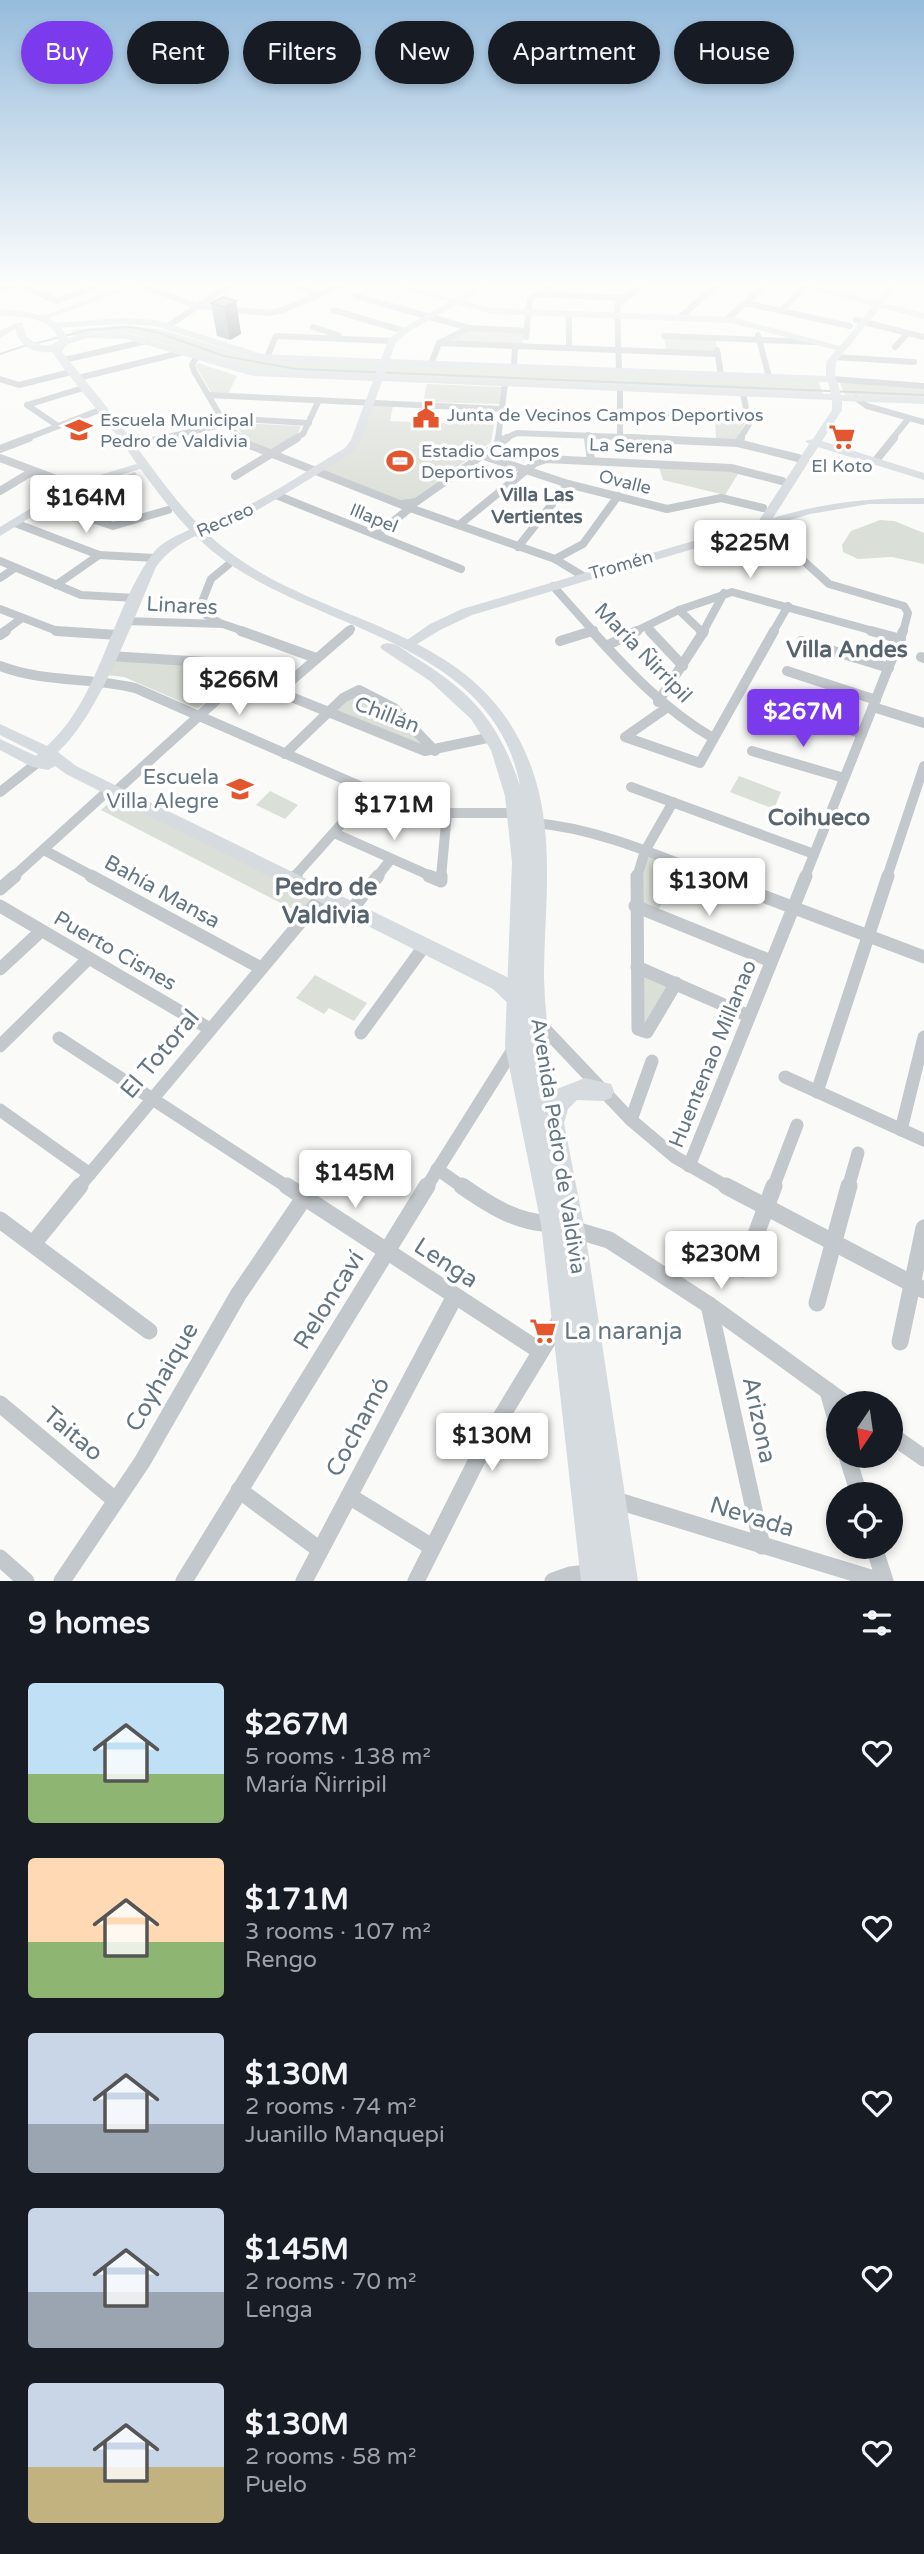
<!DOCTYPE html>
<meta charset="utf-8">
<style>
body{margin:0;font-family:"Varela Round",sans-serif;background:#20242c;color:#f1f3f6;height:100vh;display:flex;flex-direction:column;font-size:26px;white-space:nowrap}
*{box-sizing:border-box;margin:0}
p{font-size:23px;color:#9ea1a6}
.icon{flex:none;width:38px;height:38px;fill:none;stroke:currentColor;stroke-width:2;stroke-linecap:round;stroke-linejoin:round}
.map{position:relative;height:1581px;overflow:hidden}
.panel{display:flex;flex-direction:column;background:#171b24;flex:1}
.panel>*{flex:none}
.top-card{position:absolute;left:21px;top:21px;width:882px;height:63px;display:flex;gap:14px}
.needle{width:46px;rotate:193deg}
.controls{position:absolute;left:826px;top:1391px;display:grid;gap:14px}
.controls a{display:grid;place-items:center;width:77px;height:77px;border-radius:50%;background:#171b24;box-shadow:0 4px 10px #0003;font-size:35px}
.price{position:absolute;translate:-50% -60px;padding:0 16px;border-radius:7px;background:#fff;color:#222;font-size:23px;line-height:46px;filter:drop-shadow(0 2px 4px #0008)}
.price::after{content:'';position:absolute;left:50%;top:42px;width:21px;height:16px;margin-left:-10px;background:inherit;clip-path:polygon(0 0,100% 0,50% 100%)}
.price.current{background:#7c3aed;color:#fff}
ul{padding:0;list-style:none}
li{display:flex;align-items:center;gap:21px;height:175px;padding:0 28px}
li span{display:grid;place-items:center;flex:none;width:196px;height:140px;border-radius:7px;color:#555}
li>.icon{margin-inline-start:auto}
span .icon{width:84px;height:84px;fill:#fffc;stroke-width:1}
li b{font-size:30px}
h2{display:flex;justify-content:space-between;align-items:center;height:84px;padding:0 28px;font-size:30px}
.pill{padding:0 24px;border-radius:32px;background:#171b24;box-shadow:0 4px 10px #0003;font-size:24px;line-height:63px}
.pill.current{background:#7c3aed;color:#fff}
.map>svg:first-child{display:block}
.green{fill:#dadfd7}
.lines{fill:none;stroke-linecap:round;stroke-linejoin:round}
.stream{stroke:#bbc7cb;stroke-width:2}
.street-far4{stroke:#c3c8cc;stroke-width:6}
.street-far3{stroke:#c3c8cc;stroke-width:8}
.street-far2{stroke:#c3c8cc;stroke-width:10}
.street-far1{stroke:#c3c8cc;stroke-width:13}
.street{stroke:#c3c8cc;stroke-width:17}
.secondary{fill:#d6dbdf;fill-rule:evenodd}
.primary{fill:#d6dbdf;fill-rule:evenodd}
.wall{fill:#929a9f}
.shaded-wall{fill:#777d82}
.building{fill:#aab3b9;stroke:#777d82;stroke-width:2}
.labels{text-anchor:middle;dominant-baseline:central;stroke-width:7;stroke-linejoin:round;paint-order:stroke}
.far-poi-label{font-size:18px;fill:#657683;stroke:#fff;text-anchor:start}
.far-street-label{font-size:18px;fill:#657683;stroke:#fff}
.far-neighbourhood-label{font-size:19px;font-weight:bold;fill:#57646e;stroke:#fff}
.street-label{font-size:21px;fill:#657683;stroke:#fff}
.poi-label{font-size:21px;fill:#657683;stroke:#fff;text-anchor:end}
.neighbourhood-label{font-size:23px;font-weight:bold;fill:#57646e;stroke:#fff}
.quarter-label{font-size:24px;font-weight:bold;fill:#57646e;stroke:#fff}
.near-street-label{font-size:24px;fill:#657683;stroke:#fff}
.near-poi-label{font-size:24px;fill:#657683;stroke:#fff;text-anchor:start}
</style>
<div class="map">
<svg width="924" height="1581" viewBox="0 0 924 1581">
<rect width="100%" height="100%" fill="#fafaf8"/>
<g class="green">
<polygon points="124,325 163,330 255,358 818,380 823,394 252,371 133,334 95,332 73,336 71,330"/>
<polygon points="471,330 523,333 523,344 448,342"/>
<polygon points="664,336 715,338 718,354 666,351"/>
<polygon points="198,363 237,376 228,394 212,394 196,366"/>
<polygon points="839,381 924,388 924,399 845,395"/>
<polygon points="427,384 502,387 500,404 423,402"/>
<polygon points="371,405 393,406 390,421 459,424 461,412 496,413 491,442 411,501 400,500 320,472 351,451"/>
<polygon points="715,419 746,421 736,442 716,440"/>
<polygon points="235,423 301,426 298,434 273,451 246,441"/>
<polygon points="659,467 728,471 738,474 725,495 663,480"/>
<polygon points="135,472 143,485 103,496 84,490"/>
<polygon points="880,520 894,521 924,533 924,564 892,557 858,559 843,552 842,545 851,531"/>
<polygon points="115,657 195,661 231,677 198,709 124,677 106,675"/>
<polygon points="355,693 386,706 426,747 335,711"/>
<polygon points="739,776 781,792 774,809 730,792"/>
<polygon points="270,791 298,805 285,819 256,805"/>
<polygon points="116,796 318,896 302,914 101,810"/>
<polygon points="647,856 679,867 658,911 640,904 641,874"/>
<polygon points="642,972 669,984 644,1027"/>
<polygon points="315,975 367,1003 354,1021 329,1008 324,1014 296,998"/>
</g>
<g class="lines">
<g class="stream">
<polyline points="33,344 88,330 131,327 159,333 224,356 296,369 924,395"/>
<polyline points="0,354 27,345"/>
</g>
<g class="street-far4">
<polyline points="22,286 57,301 95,286"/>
<polyline points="144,286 197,306 269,313 283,310 339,286"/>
<polyline points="296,286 320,294"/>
<polyline points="0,290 12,286"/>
<polyline points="538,294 624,298"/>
<polyline points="356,296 469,328 527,331"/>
<polyline points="745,303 850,326"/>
<polyline points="333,310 404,331"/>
<polyline points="781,311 805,286"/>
<polyline points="569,314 569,348"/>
<polyline points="680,317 716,286"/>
<polyline points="726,320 764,286"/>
<polyline points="856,320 924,337"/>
<polyline points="168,326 228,286"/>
<polyline points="313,327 338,335"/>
<polyline points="758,335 769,377"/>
<polyline points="664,336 814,342"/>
<polyline points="526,337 530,299 552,286"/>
<polyline points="439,343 718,354"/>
<polyline points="895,347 908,333"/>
<polyline points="717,350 721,375"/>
<polyline points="267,357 276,336 392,341"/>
<polyline points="835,357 914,362"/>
<polyline points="196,358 192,365 194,371 225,424 242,439"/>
<polyline points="64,360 147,341"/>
<polyline points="431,364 439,343 469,328"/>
<polyline points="514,367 515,346"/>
<polyline points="619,371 617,305 642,286"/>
<polyline points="78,378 180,353"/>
<polyline points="0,379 19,385 67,373"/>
<polyline points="832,379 924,386"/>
<polyline points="620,388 620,436"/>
<polyline points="208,395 502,409"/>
<polyline points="856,398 867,406 924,422"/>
<polyline points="27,405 80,389"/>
<polyline points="27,405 58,426"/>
<polyline points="620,412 749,419"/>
<polyline points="222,418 309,423"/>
<polyline points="588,435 589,439"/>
<polyline points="25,439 97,411"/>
<polyline points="159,439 225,424"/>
<polyline points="294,439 303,434 319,400"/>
<polyline points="498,439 505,384"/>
<polyline points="504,439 517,433 672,439"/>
<polyline points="740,439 749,424 743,393"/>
<polyline points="892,439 909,418"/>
</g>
<g class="street-far3">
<polyline points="240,438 247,444 410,508 555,559 583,576"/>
<polyline points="588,438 591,460"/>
<polyline points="629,438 738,443 798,458"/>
<polyline points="498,442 499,438"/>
<polyline points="738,443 741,438"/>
<polyline points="130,446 166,438"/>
<polyline points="0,449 29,438"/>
<polyline points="481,455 568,484 667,509 721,498 763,508"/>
<polyline points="0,458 75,486"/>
<polyline points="877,459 894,438"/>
<polyline points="235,476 297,438"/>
<polyline points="0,491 33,471"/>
<polyline points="276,495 461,569"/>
<polyline points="47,503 113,526 168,510"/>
<polyline points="402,504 416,502 507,438"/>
<polyline points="15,523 99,555 155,558"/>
<polyline points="763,524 829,584 904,606 908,613 903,632"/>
<polyline points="459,525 535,463 546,459 731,468 782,481"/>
<polyline points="376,535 410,508"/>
<polyline points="518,547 568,484"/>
<polyline points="555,559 583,544 618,496"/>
<polyline points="0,561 81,595 135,598"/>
<polyline points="0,578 15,568"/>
<polyline points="56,585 99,555"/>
<polyline points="553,586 594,632"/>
<polyline points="0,609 57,631 78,632"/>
<polyline points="679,610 702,632"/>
<polyline points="124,621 223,624 246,632"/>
<polyline points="220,623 206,615 200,607 211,579 228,565"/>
<polyline points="647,627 652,632"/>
<polyline points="3,632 22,618"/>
<polyline points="347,632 351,629"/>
<polyline points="587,632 594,630"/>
<polyline points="634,632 679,610 732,592 877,632"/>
<polyline points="703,632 724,593"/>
<polyline points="773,632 788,606"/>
</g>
<g class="street-far2">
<polyline points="56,631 118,635"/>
<polyline points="241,631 316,658"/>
<path d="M592,631c37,41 73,79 121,107"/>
<polyline points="650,631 683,666"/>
<polyline points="701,631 703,633"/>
<polyline points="871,631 901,639"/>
<polyline points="0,635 6,631"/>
<polyline points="560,641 592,631"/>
<polyline points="801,641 889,668"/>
<polyline points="608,645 637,631"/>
<polyline points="110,656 205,662 425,751 492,737"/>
<polyline points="921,657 924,658"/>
<path d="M0,666c44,17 90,11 135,22l273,119 39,6h70"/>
<polyline points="787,671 876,700"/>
<polyline points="278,692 349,631"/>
<polyline points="658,702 704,631"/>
<polyline points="772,702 862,734"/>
<polyline points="873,707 924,723"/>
<polyline points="665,709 625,737 700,763 774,631"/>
<polyline points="752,751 844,778"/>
<polyline points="285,754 343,698 359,690 394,708 435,751"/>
<polyline points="631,787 814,854"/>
<polyline points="0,792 37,763"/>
<polyline points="115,792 243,676"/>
<path d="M534,823c62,5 123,32 180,54"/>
<polyline points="334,833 433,877"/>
<polyline points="44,850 94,877"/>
<polyline points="13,877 110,789"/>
<polyline points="294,877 370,792"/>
<polyline points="377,877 391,859"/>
<polyline points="441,877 447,813"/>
<polyline points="637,877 645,851 673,802"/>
<polyline points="805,877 903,631"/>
<polyline points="887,877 924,766"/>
</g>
<g class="street-far1">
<polyline points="91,876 261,968"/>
<polyline points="429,876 441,881 441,876"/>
<polyline points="637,876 638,1029 647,1032 676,983"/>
<polyline points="710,876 924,957"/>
<polyline points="293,879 296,876"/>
<polyline points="0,889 15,876"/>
<polyline points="0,906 210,1029"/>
<polyline points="635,906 771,961"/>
<polyline points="353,908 378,876"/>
<polyline points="637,967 749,1016"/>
<polyline points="0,969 41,931"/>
<polyline points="539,1023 631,1120 675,1157 729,1188"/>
<polyline points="361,1033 425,945"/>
<polyline points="59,1038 289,1188"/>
<polyline points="0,1046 89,958"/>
<polyline points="785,1077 924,1140"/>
<polyline points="817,1092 888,876"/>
<polyline points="0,1110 90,1174"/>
<polyline points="631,1120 652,1061"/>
<polyline points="901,1130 924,1037"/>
<polyline points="689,1166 806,876"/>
<polyline points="437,1169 464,1188"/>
<polyline points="78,1188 324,894"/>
<polyline points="426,1188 514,1048"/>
<polyline points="773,1188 797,1125"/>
<polyline points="848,1188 858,1153"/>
</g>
<g class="street">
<polyline points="287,1186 540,1351"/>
<path d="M462,1186c29,20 55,37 91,38"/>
<polyline points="726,1186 924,1290"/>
<polyline points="0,1220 149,1331"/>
<polyline points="572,1229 609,1240 709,1305 846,1404"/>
<polyline points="33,1244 80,1186"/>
<polyline points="743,1269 774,1186"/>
<polyline points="817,1303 849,1186"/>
<polyline points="709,1305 762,1546"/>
<polyline points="900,1342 924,1228"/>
<polyline points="828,1391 838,1427"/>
<polyline points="0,1404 115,1500"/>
<polyline points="891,1435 924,1458"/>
<polyline points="847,1456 859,1494"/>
<polyline points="239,1490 320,1550"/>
<polyline points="349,1496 432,1547"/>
<polyline points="615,1500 880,1581"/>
<polyline points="874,1547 885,1581"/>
<polyline points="0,1558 26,1581"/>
<polyline points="62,1581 142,1462 238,1295 304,1198"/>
<polyline points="184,1581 427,1186"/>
<polyline points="304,1581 455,1296"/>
<polyline points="416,1581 486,1442 560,1320"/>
<polyline points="553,1581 570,1575 595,1572"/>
</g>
<g class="secondary">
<polygon points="124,286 137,286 44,320 37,318"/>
<path d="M394,286h14l47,13 22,-13h10l-24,15 29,7 239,9 109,29 49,-60h9l-62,76 -1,12 6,21 83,3v6l-82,-3v9l-20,31 102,32v7l-106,-33 -45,71c54,-16 95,-20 151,-20v6h-55l-59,10 -338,101 -32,15 -31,19 -5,-1 -2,-3 2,-3 26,-18 32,-15 296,-87 51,-78 -4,-3 8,-2 19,-29v-10l-450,-19 -21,60 -8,11c-31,19 -62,39 -94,57 -34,19 -80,24 -103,58 -23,53 -57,148 -98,185l18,14 431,211 21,19 2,6 -2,6c-14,5 -25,-10 -35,-19l-427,-215 -11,-8 -7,4 -16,-3 -32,-17v-11l36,17 2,-2 -38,-19v-11l47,22c55,-49 64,-138 107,-194 16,-20 72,-34 95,-47 33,-17 64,-38 96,-57l6,-8 22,-59 -120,-5 -127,-37 -39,-1 -24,8 -3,-1v-4l26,-9 41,1 127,37 121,5 4,-11 -118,-4 -106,-34 -33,-2 -66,4 -3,-1v-4l69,-5 34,2 106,34 119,5 8,-20 12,-10 48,-27zM457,304l35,10 239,9 105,27 -10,12v14l-436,-17 6,-17 11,-9zM388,365l440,17 3,12 -447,-18z"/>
<polygon points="15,323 22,325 0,338 0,331"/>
<polygon points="136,464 141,467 140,469 79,488 0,536 0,527 71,484"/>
</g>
<g class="primary">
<polygon points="799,286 816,286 924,313 924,319"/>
<path d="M0,309c27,4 58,2 69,32l-7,11c22,27 45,54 66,83 28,38 55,78 91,109 107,89 267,76 316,234 20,64 9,135 9,200 1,37 6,74 13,111l28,-11 26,6 3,7 -3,7 -8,3 -26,-1 -9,9 -4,14 21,108 53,350h-57l-40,-357 -36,-178 7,-184 -7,-66 -14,-46 -20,-31 -41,-38 -47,-31 -3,-3 3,-3c12,-4 23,8 33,14 57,35 83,65 104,128 -27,-149 -212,-155 -309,-236 -38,-32 -65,-74 -94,-114 -21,-29 -45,-55 -65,-84 -21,2 -35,-8 -38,-28l8,-2 4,14c10,9 21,14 33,4 -9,-25 -37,-22 -59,-25z"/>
</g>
</g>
<polygon class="wall" points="236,301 241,334 230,340 217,336 211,303"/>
<polygon class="shaded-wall" points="236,301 241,334 230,340 224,307"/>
<polygon class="building" points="223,297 236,301 224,307 211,303"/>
<linearGradient id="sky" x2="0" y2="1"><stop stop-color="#96bcdc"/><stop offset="0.56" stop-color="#fdfdfc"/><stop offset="1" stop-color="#fdfdfc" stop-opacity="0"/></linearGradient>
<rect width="924" height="508" fill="url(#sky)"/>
<defs>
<g id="civic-bare" transform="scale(2.1)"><path d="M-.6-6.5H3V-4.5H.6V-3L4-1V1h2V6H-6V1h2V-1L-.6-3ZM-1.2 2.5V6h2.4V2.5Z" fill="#e4572e" stroke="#fff" stroke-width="2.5" paint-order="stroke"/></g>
<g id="school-bare" transform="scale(2.1)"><path d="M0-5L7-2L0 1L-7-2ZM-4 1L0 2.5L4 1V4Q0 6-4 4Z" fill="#e4572e" stroke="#fff" stroke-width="2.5" paint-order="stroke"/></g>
<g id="supermarket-bare" transform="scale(2.1)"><path d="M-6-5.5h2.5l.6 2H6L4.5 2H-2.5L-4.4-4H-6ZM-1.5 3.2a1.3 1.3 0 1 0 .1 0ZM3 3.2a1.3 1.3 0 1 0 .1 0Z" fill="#e4572e" stroke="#fff" stroke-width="2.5" paint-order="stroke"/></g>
<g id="stadium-bare" transform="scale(2.1)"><path d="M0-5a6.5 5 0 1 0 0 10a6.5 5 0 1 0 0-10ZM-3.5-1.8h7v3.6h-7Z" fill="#e4572e" stroke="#fff" stroke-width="2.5" paint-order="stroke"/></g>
</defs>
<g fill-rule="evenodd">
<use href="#civic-bare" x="426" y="415"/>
<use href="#school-bare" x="79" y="430"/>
<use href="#supermarket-bare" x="842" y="437"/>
<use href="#stadium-bare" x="400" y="461"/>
<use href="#school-bare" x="240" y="789"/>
<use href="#supermarket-bare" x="543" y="1331"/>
</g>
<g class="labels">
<g class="far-poi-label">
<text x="447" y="415">Junta de Vecinos Campos Deportivos</text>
<text x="100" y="420">Escuela Municipal<tspan x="100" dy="21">Pedro de Valdivia</tspan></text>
<text x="421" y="451">Estadio Campos<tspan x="421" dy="21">Deportivos</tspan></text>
<text x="842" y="466" text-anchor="middle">El Koto</text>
</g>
<g class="far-street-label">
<text transform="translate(631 446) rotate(2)">La Serena</text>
<text transform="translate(625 482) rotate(14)">Ovalle</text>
<text transform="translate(374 518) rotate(22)">Illapel</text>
<text transform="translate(225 520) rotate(-24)">Recreo</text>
<text transform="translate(621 565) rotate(-16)">Tromén</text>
</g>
<g class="far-neighbourhood-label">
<text x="537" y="495">Villa Las<tspan x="537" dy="22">Vertientes</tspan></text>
</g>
<g class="street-label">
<text transform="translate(182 606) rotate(3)">Linares</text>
<text transform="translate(643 653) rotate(46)">María Ñirripil</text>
<text transform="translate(387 715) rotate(21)">Chillán</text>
<text transform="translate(162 892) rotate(29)">Bahía Mansa</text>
<text transform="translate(115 951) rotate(30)">Puerto Cisnes</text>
<text transform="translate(713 1054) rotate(-68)">Huentenao Millanao</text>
<text transform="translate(558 1146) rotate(81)">Avenida Pedro de Valdivia</text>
</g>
<g class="poi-label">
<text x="219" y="777">Escuela<tspan x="219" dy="24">Villa Alegre</tspan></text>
</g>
<g class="neighbourhood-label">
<text x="847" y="650">Villa Andes</text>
<text x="819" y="818">Coihueco</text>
</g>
<g class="quarter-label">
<text x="326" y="887">Pedro de<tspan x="326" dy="28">Valdivia</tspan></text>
</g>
<g class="near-street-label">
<text transform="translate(160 1054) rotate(-50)">El Totoral</text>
<text transform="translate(446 1263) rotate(33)">Lenga</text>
<text transform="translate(329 1300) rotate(-58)">Reloncaví</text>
<text transform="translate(162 1377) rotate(-60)">Coyhaique</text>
<text transform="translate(759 1420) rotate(78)">Arizona</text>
<text transform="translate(358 1427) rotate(-62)">Cochamó</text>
<text transform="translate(73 1434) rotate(40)">Taitao</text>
<text transform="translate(752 1517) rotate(17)">Nevada</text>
</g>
<g class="near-poi-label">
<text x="564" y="1331">La naranja</text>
</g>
</g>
</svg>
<div class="controls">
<a><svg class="needle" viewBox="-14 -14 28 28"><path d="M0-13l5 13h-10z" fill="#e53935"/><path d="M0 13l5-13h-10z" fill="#9ea1a6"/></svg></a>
<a><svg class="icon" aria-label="locate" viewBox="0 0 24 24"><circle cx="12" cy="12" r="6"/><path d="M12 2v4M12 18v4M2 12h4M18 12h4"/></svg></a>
</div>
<b class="price" style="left:86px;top:535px">$164M</b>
<b class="price" style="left:750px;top:580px">$225M</b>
<b class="price" style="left:239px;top:717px">$266M</b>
<b class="price current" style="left:803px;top:749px">$267M</b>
<b class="price" style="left:394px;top:842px">$171M</b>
<b class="price" style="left:709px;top:918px">$130M</b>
<b class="price" style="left:355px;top:1210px">$145M</b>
<b class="price" style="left:721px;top:1291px">$230M</b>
<b class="price" style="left:492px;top:1473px">$130M</b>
<div class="top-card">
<a class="pill current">Buy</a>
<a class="pill">Rent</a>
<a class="pill">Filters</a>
<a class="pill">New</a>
<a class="pill">Apartment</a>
<a class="pill">House</a>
</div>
</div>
<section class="panel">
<h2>9 homes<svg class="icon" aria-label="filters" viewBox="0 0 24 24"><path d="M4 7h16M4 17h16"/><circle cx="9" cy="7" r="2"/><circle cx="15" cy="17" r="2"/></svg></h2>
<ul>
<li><span style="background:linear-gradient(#bfe0f5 65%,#8fb573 0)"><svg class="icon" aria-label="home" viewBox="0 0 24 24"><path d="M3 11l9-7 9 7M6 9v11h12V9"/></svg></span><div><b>$267M</b><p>5 rooms · 138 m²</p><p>María Ñirripil</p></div><svg class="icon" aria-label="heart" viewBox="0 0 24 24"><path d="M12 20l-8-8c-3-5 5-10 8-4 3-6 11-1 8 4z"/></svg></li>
<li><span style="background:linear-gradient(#ffd9b3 60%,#8fb573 0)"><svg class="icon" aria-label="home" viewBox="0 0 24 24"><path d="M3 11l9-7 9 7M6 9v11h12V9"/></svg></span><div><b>$171M</b><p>3 rooms · 107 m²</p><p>Rengo</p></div><svg class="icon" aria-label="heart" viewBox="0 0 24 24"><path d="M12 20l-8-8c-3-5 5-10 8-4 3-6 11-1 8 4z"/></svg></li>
<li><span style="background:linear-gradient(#c9d6e8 65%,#9aa5b1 0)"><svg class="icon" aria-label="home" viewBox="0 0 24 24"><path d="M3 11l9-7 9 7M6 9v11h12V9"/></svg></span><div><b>$130M</b><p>2 rooms · 74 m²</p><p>Juanillo Manquepi</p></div><svg class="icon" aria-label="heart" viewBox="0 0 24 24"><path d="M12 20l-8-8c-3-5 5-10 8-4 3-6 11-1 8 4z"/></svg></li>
<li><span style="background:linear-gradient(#c9d6e8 60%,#9aa5b1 0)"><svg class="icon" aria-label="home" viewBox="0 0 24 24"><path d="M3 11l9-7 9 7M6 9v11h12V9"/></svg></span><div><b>$145M</b><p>2 rooms · 70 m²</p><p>Lenga</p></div><svg class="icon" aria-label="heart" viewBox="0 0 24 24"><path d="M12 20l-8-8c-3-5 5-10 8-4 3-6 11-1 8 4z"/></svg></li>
<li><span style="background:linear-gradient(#c9d6e8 60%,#c2b280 0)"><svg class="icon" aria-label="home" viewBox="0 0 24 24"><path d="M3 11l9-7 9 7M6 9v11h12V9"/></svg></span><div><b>$130M</b><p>2 rooms · 58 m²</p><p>Puelo</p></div><svg class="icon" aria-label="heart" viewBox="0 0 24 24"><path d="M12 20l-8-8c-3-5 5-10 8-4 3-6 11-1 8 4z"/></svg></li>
</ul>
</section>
